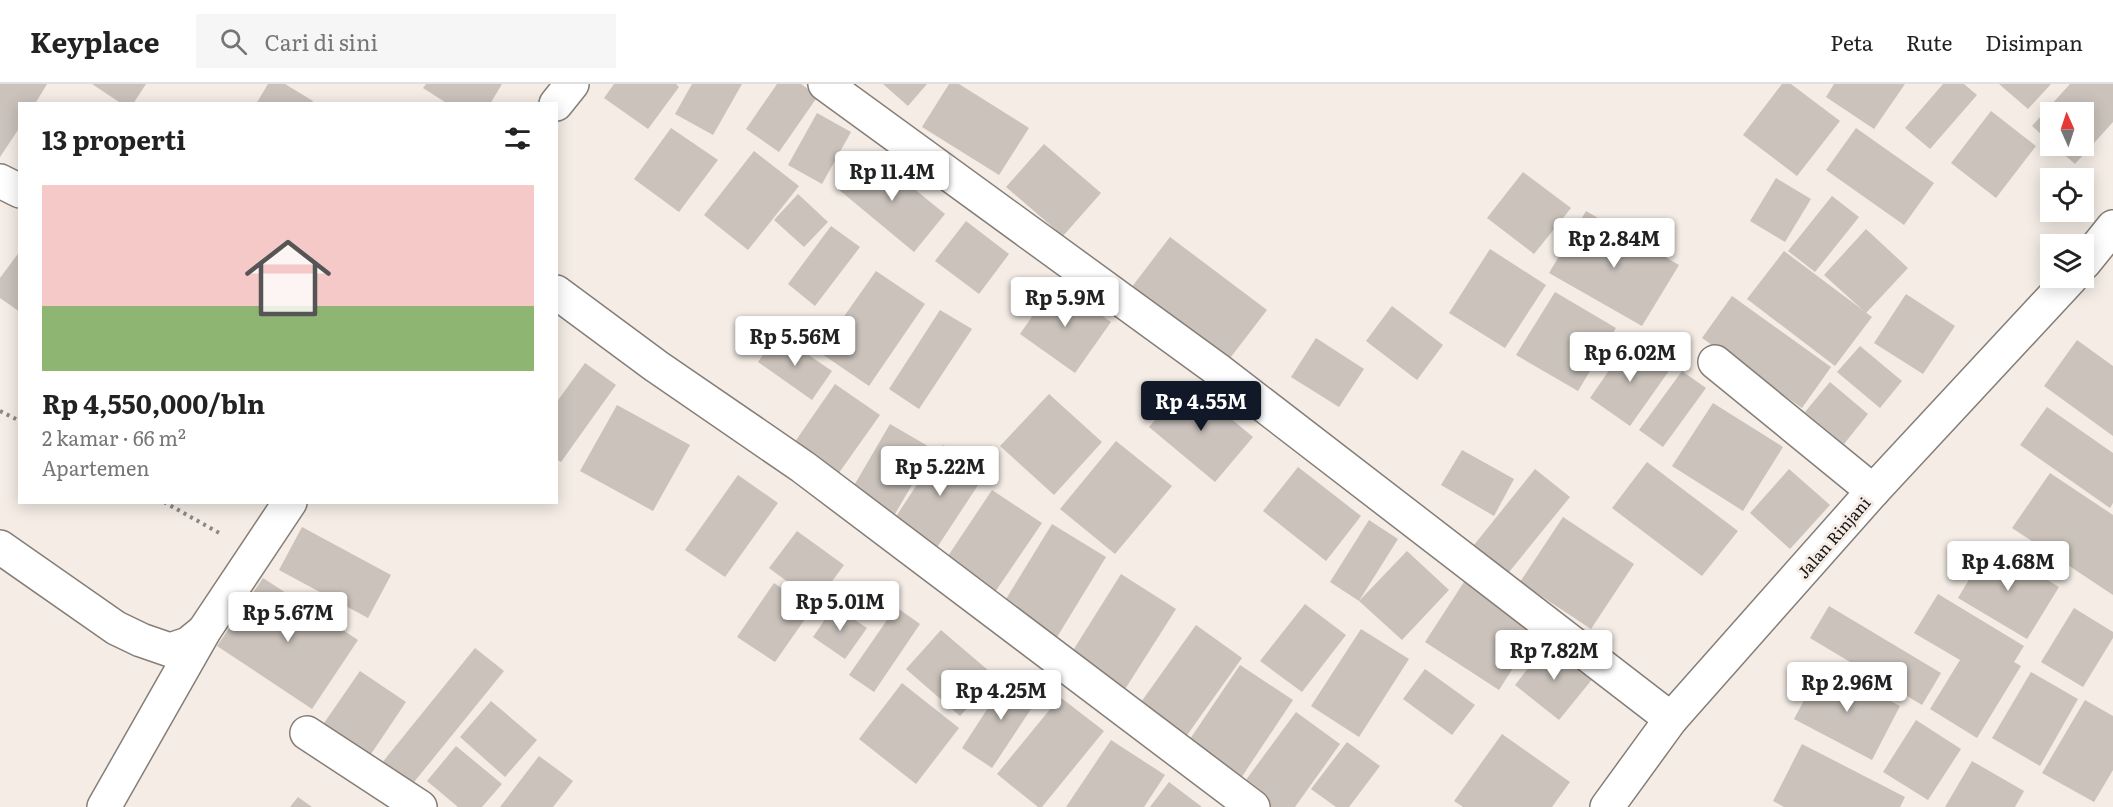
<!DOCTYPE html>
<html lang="id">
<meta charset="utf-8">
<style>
body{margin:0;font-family:Literata,serif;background:#f6f6f6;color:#222;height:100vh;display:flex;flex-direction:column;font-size:22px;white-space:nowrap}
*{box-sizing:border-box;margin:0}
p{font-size:20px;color:#767676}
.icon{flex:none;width:33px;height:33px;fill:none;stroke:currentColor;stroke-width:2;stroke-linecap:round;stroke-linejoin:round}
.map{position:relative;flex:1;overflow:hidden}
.panel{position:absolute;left:18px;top:18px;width:540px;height:402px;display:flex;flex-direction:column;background:#fff;border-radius:0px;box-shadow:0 3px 15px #0003}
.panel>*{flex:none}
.needle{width:39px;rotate:357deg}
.buttons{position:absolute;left:2040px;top:18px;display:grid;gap:12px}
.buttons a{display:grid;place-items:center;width:54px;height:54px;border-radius:0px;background:#fff;box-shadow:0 3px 15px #0003;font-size:30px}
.price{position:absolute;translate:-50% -51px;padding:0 14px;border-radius:6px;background:#fff;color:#222;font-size:20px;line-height:39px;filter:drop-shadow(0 2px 3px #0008)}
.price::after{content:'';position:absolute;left:50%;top:36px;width:18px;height:14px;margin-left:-9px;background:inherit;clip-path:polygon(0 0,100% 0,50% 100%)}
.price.selected{background:#111827;color:#fff}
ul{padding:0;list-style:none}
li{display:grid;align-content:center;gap:12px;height:318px;padding:0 24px}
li+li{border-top:2px solid #e0e0e0}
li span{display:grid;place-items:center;height:186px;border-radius:0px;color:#555}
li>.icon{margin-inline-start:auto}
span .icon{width:108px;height:108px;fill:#fffc;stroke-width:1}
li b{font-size:26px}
h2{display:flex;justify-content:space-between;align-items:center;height:72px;padding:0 24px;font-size:26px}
header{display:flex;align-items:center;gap:36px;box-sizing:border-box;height:84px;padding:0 30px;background:#fff;border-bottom:2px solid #e0e0e0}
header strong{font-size:28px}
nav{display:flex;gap:33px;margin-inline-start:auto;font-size:21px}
.search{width:420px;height:54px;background:#f6f6f6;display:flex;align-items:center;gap:15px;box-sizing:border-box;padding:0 21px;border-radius:0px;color:#767676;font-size:22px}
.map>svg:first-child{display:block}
.building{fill:#cac2bb}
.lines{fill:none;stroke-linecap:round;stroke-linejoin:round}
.street-casing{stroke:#857e78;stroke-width:36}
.secondary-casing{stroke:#857e78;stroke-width:36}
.path{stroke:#8d8783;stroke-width:4;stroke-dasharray:3 4.5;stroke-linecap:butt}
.street{stroke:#fff;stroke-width:33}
.secondary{stroke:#fff;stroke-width:33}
.labels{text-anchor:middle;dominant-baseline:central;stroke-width:6;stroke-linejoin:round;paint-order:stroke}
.street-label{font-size:16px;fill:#151210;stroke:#f4ece5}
</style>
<header>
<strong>Keyplace</strong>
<div class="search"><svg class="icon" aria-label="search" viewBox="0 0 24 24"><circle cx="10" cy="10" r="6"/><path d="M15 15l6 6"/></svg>Cari di sini</div>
<nav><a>Peta</a><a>Rute</a><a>Disimpan</a></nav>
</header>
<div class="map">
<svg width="2113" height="723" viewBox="0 0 2113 723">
<rect width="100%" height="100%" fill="#f4ece5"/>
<g class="building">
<polygon points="0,0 47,0 35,20 20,20 20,43 0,73"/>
<polygon points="92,0 146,0 133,20 122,20"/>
<polygon points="268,0 285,0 313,17 311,20 256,20"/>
<polygon points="426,0 502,0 490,20 448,20 423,4"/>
<polygon points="614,0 676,0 679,3 648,45 604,14"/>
<polygon points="692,0 742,0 713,51 675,30"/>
<polygon points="777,0 801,0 818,12 779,68 746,45"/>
<polygon points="883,0 927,0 908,22"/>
<polygon points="949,0 959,0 1029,44 999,91 922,43"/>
<polygon points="1782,0 1791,0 1840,37 1797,92 1743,51"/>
<polygon points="1834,0 1905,0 1874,45 1826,13"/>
<polygon points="1943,0 1964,0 1977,11 1930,65 1905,44"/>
<polygon points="1999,0 2051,0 2028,25"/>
<polygon points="2070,0 2113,0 2113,38 2075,80 2054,62 2084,62 2084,28 2050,28 2050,58 2032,42"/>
<polygon points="1991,27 2036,62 1996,114 1951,79"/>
<polygon points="817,29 851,48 822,100 788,81"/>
<polygon points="671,44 718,76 679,128 634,95"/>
<polygon points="1856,44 1934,99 1904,141 1826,86"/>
<polygon points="1044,60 1101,109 1063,152 1006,103"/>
<polygon points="754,67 799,102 748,166 704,131"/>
<polygon points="869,68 945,130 914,168 838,105"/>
<polygon points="1523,88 1571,124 1534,170 1487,134"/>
<polygon points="1776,94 1811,115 1785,158 1750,137"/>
<polygon points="798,110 828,138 804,163 774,136"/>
<polygon points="1832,112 1859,133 1815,188 1788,167"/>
<polygon points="1586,127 1679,181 1642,242 1549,189"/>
<polygon points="966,137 1009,170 979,210 935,177"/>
<polygon points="831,142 860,163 815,222 788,200"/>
<polygon points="1866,145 1908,184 1866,229 1824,191"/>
<polygon points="1170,153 1267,226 1227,278 1131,204"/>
<polygon points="1490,165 1546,201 1505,264 1449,229"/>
<polygon points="20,167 20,228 0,214 0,194"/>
<polygon points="1784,167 1872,233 1835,282 1747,215"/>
<polygon points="876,187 925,220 869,302 819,268"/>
<polygon points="1055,199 1111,238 1075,289 1020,250"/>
<polygon points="1555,208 1616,244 1578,307 1516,271"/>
<polygon points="1906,210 1955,242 1923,290 1874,259"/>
<polygon points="1732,212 1831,283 1802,324 1702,254"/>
<polygon points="1392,222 1443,261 1417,296 1366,257"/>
<polygon points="940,226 972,245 919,325 889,305"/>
<polygon points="778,250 832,287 812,316 758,278"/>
<polygon points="1316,254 1364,285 1339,323 1291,293"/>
<polygon points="1630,256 1671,284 1630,342 1590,314"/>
<polygon points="2077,256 2113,282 2113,352 2044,302"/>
<polygon points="1860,262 1902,297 1880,324 1837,288"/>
<polygon points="585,279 616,301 561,378 556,375 556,319"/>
<polygon points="1682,287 1706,304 1663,363 1639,346"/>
<polygon points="1187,298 1253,353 1215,398 1149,343"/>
<polygon points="1830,298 1868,330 1844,360 1805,328"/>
<polygon points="835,300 880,331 836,393 792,362"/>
<polygon points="1049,310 1102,358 1054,411 1000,362"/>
<polygon points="1713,319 1783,363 1743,427 1672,382"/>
<polygon points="617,321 690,361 653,427 580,387"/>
<polygon points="2047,323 2113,369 2113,419 2110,424 2020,361"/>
<polygon points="890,340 933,365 895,430 852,405"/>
<polygon points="1116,357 1172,402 1115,470 1060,425"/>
<polygon points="943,361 986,389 936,465 893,437"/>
<polygon points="1462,366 1514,395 1494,432 1441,401"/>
<polygon points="1647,378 1738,447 1702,492 1612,424"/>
<polygon points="1298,383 1361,432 1326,477 1263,427"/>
<polygon points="1535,385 1570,413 1505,493 1470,466"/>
<polygon points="1789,385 1830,421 1790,465 1750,429"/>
<polygon points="2050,389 2113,431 2113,511 2012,444"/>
<polygon points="738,391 778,419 725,493 685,466"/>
<polygon points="992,406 1042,439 991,514 942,481"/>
<polygon points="1563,433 1634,480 1591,545 1520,498"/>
<polygon points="1369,436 1398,455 1359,517 1330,498"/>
<polygon points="1052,440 1106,473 1054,558 1000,525"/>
<polygon points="302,443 391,491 368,534 279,486"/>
<polygon points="797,447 844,481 816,519 769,484"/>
<polygon points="1990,460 2059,503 2027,555 1958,514"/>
<polygon points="1407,467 1449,506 1402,556 1359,517"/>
<polygon points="1121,490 1176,525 1122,610 1067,576"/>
<polygon points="263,494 358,556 312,625 217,562"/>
<polygon points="1464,498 1538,545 1499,606 1425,558"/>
<polygon points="774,499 812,525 775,578 737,553"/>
<polygon points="1938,510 2024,562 2014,578 2021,582 1977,654 1930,625 1960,576 1914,549"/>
<polygon points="1305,520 1346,551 1302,608 1260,577"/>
<polygon points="834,522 867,544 845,575 813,553"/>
<polygon points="1829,522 1941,589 1922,621 1810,554"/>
<polygon points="896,523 920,540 874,608 849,591"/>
<polygon points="2074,524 2113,548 2113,554 2083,603 2041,578"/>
<polygon points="1196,541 1242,574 1185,654 1139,621"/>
<polygon points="1361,545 1409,575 1359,653 1311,622"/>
<polygon points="941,546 996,593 960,632 906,585"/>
<polygon points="1549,558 1594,593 1559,636 1515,601"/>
<polygon points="475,564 504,587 406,708 377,685"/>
<polygon points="1240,581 1293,616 1239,697 1186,661"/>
<polygon points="1823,581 1900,622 1872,676 1794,635"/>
<polygon points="1425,585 1475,621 1452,651 1403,615"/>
<polygon points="360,587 406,618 369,673 322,642"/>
<polygon points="2031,588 2078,615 2040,682 1992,654"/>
<polygon points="1010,590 1041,610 992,684 962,664"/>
<polygon points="902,599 959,644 916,700 859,655"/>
<polygon points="1060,613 1104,647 1042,723 1038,723 997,690"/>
<polygon points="2085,616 2113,632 2113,686 2094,718 2042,689"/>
<polygon points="491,617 537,656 505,693 460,653"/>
<polygon points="1296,628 1340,660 1295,723 1266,723 1240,704"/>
<polygon points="1916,636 1961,665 1928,716 1883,688"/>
<polygon points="1502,650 1570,698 1552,723 1463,723 1454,717"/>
<polygon points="1111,656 1165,691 1144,723 1066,723"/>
<polygon points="1347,658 1380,682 1349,723 1336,723 1311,705"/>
<polygon points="1802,660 1905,713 1900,723 1784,723 1773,717"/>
<polygon points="456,662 502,700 482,723 458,723 427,697"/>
<polygon points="539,672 573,697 553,723 500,723"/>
<polygon points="1972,677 2024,707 2015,723 1945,723"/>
<polygon points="1169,698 1202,723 1150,723"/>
<polygon points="298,713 312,723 290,723"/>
</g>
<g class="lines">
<g class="street-casing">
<g id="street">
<polyline points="825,0 1218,286 1671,635"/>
<polyline points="556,20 572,0"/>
<polyline points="0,97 20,107"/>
<polyline points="556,208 656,282 803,383 1253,723"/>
<polyline points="1715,278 1873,407"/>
<polyline points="0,463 116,544 141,556 170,566 188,560 204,547"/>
<polyline points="307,649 420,723"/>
<polyline points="104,723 204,547 290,418"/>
</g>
</g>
<g class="secondary-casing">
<g id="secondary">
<polyline points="2084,179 2113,143"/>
<polyline points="1607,723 1671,635 1873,407 2071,194"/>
</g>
</g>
<g class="path">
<polyline points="0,327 20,337"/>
<polyline points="164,418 221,450"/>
</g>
<use href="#street" class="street"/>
<use href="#secondary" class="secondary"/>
</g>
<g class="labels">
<g class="street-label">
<text transform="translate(1833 453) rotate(-49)">Jalan Rinjani</text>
</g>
</g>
</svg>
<div class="buttons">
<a><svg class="needle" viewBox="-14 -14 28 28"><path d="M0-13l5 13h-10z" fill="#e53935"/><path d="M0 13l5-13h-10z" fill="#767676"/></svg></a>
<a><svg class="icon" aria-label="locate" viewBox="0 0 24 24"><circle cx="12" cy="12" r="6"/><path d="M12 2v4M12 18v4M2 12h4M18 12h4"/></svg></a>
<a><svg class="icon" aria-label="layers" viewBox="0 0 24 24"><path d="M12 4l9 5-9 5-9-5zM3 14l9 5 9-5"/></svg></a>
</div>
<b class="price" style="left:892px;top:118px">Rp 11.4M</b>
<b class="price" style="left:1614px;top:185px">Rp 2.84M</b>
<b class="price" style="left:1065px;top:244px">Rp 5.9M</b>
<b class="price" style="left:795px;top:283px">Rp 5.56M</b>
<b class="price" style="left:1630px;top:299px">Rp 6.02M</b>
<b class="price selected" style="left:1201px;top:348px">Rp 4.55M</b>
<b class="price" style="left:940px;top:413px">Rp 5.22M</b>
<b class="price" style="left:2008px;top:508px">Rp 4.68M</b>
<b class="price" style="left:840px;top:548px">Rp 5.01M</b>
<b class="price" style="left:288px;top:559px">Rp 5.67M</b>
<b class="price" style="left:1554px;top:597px">Rp 7.82M</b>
<b class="price" style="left:1847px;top:629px">Rp 2.96M</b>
<b class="price" style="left:1001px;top:637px">Rp 4.25M</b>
<section class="panel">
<h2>13 properti<svg class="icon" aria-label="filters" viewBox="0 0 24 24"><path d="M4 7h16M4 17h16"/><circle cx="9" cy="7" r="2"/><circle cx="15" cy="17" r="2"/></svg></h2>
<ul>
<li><span style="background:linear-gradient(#f6c9c9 65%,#8fb573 0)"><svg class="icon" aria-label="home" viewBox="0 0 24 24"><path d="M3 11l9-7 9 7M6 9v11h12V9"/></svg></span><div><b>Rp 4,550,000/bln</b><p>2 kamar · 66 m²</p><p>Apartemen</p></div></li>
</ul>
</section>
</div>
